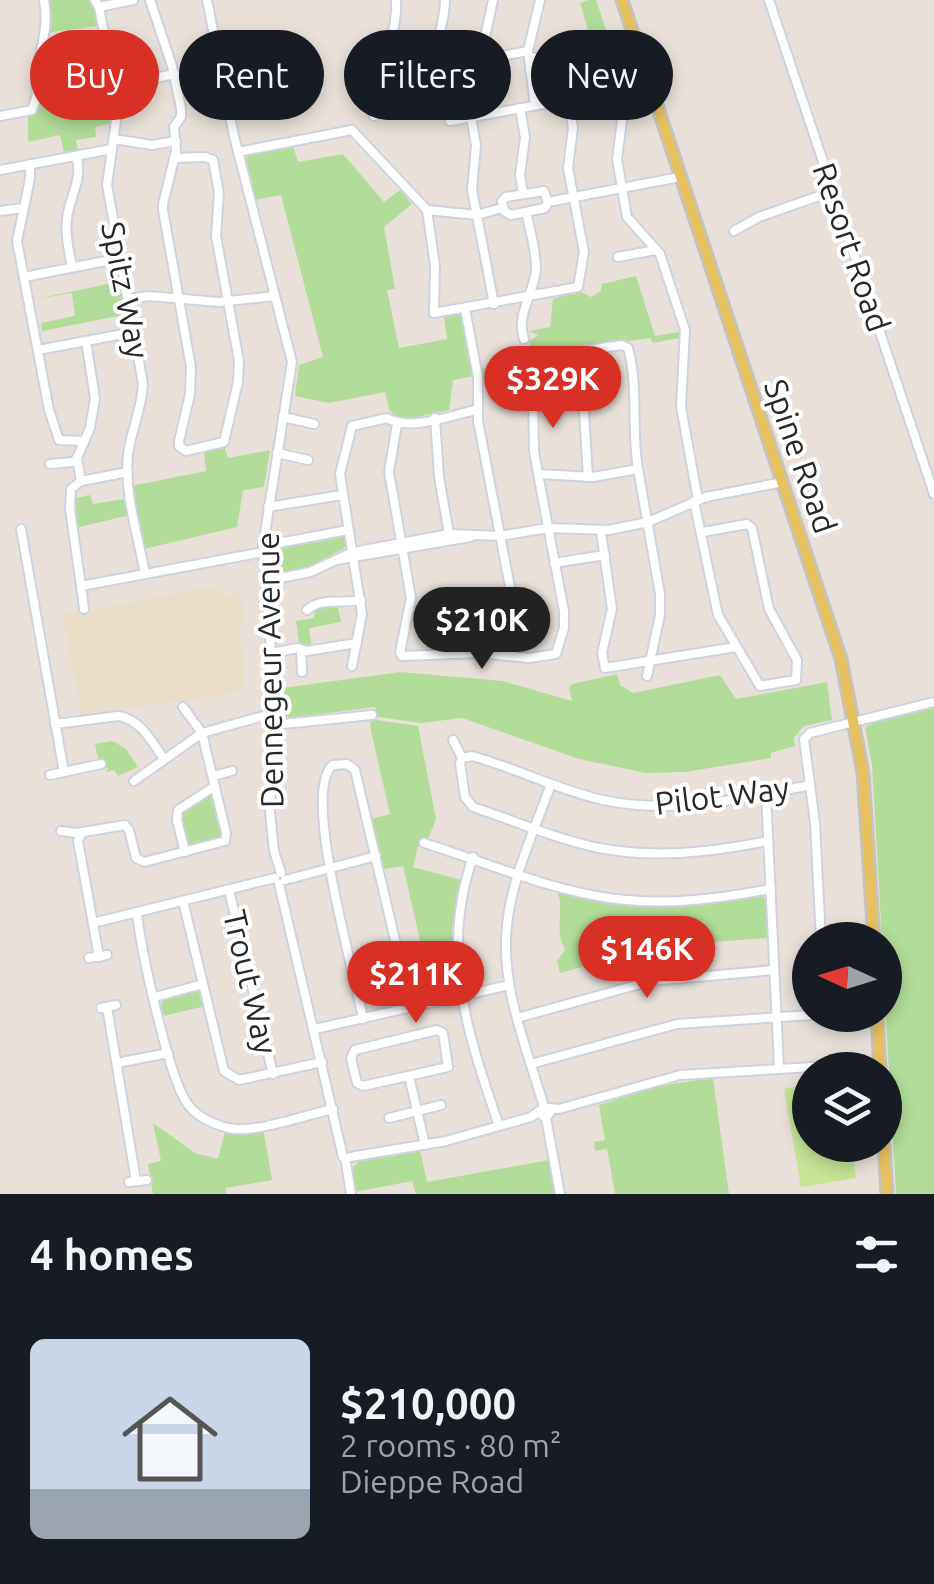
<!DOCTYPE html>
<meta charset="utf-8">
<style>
body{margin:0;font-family:Ubuntu,sans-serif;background:#242831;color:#f1f3f6;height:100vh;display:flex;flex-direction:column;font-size:38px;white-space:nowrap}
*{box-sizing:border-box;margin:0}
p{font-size:32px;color:#9ea1a6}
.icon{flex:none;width:55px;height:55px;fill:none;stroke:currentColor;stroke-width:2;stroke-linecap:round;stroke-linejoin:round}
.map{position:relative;height:1194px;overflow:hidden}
.side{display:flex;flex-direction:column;background:#171b24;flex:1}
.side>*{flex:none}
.hud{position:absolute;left:30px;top:30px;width:875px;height:90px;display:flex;gap:20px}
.needle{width:65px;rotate:274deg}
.controls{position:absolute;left:792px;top:922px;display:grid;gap:20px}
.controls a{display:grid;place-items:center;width:110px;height:110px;border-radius:50%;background:#171b24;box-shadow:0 5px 15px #0003;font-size:50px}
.price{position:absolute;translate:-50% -85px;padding:0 22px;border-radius:35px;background:#d93025;color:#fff;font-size:32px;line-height:65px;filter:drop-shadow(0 2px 5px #0008)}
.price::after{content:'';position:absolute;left:50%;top:60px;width:30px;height:22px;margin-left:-15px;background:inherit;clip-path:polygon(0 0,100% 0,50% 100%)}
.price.current{background:#222;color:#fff}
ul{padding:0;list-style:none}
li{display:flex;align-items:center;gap:30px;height:250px;padding:0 30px}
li+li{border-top:2px solid #363941}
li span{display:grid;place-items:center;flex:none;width:280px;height:200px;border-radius:15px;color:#555}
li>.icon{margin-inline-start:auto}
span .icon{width:120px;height:120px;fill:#fffc;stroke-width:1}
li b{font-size:42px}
h2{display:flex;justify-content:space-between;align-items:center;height:120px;padding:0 30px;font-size:42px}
.chip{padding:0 35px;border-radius:45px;background:#171b24;box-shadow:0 5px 15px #0003;font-size:35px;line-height:90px}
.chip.current{background:#d93025;color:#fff}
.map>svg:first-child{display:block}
.education{fill:#eadec9}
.green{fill:#b2dd98}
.pitch{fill:#c6e494}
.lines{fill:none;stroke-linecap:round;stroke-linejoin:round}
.minor-casing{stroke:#ced2df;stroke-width:12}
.major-casing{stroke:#c3c3c3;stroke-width:15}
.minor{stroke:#fff;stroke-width:8}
.major{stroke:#e7c15f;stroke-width:10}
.labels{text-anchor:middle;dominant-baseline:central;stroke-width:8;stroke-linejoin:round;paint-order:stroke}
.street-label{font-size:32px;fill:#272727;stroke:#fff}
</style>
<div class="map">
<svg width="934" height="1194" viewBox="0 0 934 1194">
<rect width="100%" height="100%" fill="#e9e1d9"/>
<polygon class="education" points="217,586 219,592 226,595 240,593 246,623 240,625 245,692 81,714 63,615"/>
<g class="green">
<polygon points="46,0 92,0 98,26 51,32 49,25 52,16"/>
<polygon points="588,0 596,0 623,80 575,93 564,42 590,37 580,3"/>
<polygon points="109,83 115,109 113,123 95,127 96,137 76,140 78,151 64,153 60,135 28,142 28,115 35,112 42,94"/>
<polygon points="293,146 298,162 343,154 384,202 400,190 412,204 384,227 395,289 387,290 399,348 447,339 444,317 461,312 474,370 522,361 522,356 531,348 529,341 538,335 528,331 550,327 553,299 579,291 591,297 601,291 602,284 636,276 655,336 679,332 679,338 653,343 650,338 552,352 554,369 482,384 479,375 453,380 449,410 399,421 389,409 385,392 329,403 295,396 299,365 323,357 281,195 255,200 246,159 249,154"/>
<polygon points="122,281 128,314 42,331 41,323 75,316 72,293 36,299"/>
<polygon points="224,446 228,458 270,450 264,487 243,490 237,527 144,549 131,486 206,471 204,451"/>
<polygon points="90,495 93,504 124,499 128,501 130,515 75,528 72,499"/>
<polygon points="344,533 345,548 306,568 281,573 275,569 272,546"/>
<polygon points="326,606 338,607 341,622 309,628 312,648 306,648 299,643 296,621 314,618 315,608"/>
<polygon points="401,672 503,681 572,701 569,688 572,684 617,674 620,685 633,693 720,675 736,699 827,682 832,720 804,726 794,738 795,746 771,753 771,758 685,772 646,773 579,759 462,718 421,723 378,717 375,707 281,719 279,710 286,705 287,699 281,695 282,688"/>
<polygon points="934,707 934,1194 896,1194 885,1002 885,940 882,940 872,765 865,727 886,718"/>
<polygon points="377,720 418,726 436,819 428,839 420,838 413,867 461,880 452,929 453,989 433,997 403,866 384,869 371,819 390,814 371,731 370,721"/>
<polygon points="113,741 126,749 138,767 118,776 114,770 106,772 108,769 98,758 95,744"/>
<polygon points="209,794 215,799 222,840 188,847 180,812"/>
<path d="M558,892c29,3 57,11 86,14 40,3 79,-4 118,-11l5,7 1,36 -110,8 -98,27 -3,-12 8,-11c-11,-21 -1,-36 -7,-58z"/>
<polygon points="196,990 202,994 205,1006 164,1016 161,1005 164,998"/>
<polygon points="713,1078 729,1194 615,1194 607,1149 595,1151 594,1142 605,1140 599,1105 663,1085"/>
<polygon points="153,1123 195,1153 218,1159 225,1132 239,1133 263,1128 272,1180 226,1188 226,1194 153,1194 148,1164 161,1161"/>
<polygon points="420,1150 427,1182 549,1160 556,1194 416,1194 412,1181 355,1192 352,1169 359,1161"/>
</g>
<polygon class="pitch" points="810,1084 810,1145 851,1145 856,1178 801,1187 784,1089"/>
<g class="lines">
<g class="minor-casing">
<g id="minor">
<path d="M95,0l4,7 19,99 -11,79 36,199c-1,25 -12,46 -15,71 -4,39 10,80 17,119"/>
<polyline points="150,0 172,66 181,108 181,117 174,127 176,151 163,204 163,210 191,367 190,394 179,441 179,446 186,451 224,442 238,382 239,361 216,236 219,193 213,160 205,157 174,158"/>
<polyline points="207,0 234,136 292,362 263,546 274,690 270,812 274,851 281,873"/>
<polyline points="769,0 934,494"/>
<polyline points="99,7 133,0"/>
<polyline points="42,48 66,47"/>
<polyline points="529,58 546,57 551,61 550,66 530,70"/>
<polyline points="480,60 528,51"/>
<polyline points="384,79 431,70"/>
<polyline points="114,86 175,74"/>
<path d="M434,87c-6,-30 11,-57 11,-87"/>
<path d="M37,95c-5,-35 14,-56 7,-95"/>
<polyline points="535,105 528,51 540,0"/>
<polyline points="520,108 525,137 520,175 523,194"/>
<polyline points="488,114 480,60 493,0"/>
<polyline points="0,116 32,110 37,95 46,91 113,79"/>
<path d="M374,116l-4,-25 14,-3c-2,-31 14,-57 12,-88"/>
<polyline points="471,117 476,145 472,190 494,304"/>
<polyline points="450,121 616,91 622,121 617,159 627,217 660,254 685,330 681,407 698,500"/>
<polyline points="114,139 152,145 176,141"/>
<polyline points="238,152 352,130 427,210 477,215 502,208"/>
<polyline points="30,164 30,179 17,241 49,410 59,440 84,441"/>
<polyline points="0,170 112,149"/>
<polygon points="544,191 548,202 545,208 511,215 504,211 502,201 506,197"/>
<polyline points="548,202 680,177"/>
<polyline points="427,210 435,266 434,313 578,287 584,252 568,168 573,128 568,99"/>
<polyline points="0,211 23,208"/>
<polyline points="734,231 759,217 833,191"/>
<polyline points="618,257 656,250"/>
<path d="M72,267c-3,-16 -7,-32 -5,-48 2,-22 17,-41 9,-63"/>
<polyline points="24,277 121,258"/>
<polyline points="128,299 149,296 219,302 275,296"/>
<polyline points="465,309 478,377 478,421 515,613 512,656"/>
<path d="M524,339c-9,-23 11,-47 12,-71 0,-18 -6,-38 -10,-56"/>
<polyline points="38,350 134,332"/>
<polyline points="283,417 314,424"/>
<polyline points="435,418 439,477 449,534"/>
<polyline points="397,424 389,472 411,598 400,652 402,656 478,653 529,658 556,654 564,628 564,611 538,474 593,477 638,469 660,594 660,615 647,676"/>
<polyline points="277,453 308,460"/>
<polyline points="50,464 73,462 77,458"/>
<polyline points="128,472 81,481 71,489 70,509 81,586 263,552"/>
<polyline points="538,474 534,451 533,396 560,392 583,397"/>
<path d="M588,477l-5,-80 2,-12 -5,-34 42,-6 6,3c11,39 3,81 10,121"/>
<polyline points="81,481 77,458 90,428 95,398 86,341"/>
<polyline points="694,501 718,615 760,686 796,680 797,660 769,609 752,528 747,524 703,532"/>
<polyline points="268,507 342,495"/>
<polyline points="21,529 64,772"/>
<polyline points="601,532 612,609 602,653 605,668 736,647"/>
<polyline points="263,546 348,530"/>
<polyline points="336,560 470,537"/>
<polyline points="554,563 605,555"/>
<polyline points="266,581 310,572 353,552 449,534 500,536 548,528 609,530 648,522 706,497 783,482"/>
<polyline points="81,586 84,609"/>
<path d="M307,610c14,-13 36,-6 54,-10"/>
<polyline points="301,650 302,672"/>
<polyline points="272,653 298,648 307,651 357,643"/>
<path d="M352,666l10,-52 -22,-140 12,-48 35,-8c23,14 64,-3 89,-8"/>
<path d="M55,724l64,-8c22,4 33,26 45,43"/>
<polyline points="273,725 372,715"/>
<polyline points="453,740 462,758"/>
<polyline points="50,775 101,764"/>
<polyline points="213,776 232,771"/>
<polyline points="134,781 202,733 274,713"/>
<polyline points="766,794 779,1068"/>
<polyline points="61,831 77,833 125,825 129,830 136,858 144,862 225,841 226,833 202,733 183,707"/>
<polyline points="82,832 78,841 99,957"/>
<path d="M768,841c-56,11 -112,18 -169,7 -43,-9 -84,-27 -126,-41l-8,-10 -5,-34 2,-5 10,-2c44,12 86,34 131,44 70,15 138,-1 207,-15"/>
<path d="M424,843c61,19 122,46 185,55 55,8 108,1 162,-9"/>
<polyline points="185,852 177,820 178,810 215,786"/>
<path d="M473,857c-34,97 -5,177 26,269"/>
<polyline points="285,880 376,856"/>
<polyline points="279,884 343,1157"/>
<polyline points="229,890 273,1074"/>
<polyline points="183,901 224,1071 239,1080 322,1062"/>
<path d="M137,914c4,35 32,168 52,192 10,12 24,18 39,22 27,6 77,-13 105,-19"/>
<polyline points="93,923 275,878"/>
<polyline points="821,940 815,823 804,739 810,733 934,702"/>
<polyline points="89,958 107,955"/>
<polyline points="155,997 203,984"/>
<polyline points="107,1007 136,1181"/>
<polyline points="101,1008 116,1005"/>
<polyline points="517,1018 651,981 774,970"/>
<path d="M363,1019c-7,-43 -63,-229 -30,-254l14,-1 8,6 56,238"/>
<polyline points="315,1029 509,985"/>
<polygon points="437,1030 443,1033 448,1067 363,1086 357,1083 351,1058 355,1050"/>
<polyline points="117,1063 168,1053"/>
<polyline points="531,1064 677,1024 811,1015"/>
<polyline points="409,1076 425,1145"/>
<path d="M544,1107c-17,-59 -44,-120 -37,-182 5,-48 28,-96 44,-141"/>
<polyline points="548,1108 559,1109 680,1075 880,1063"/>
<polyline points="389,1118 441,1105"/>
<polyline points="546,1118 551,1111 544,1107 539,1113 546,1118 560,1194"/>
<polyline points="350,1157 446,1141 531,1117 539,1111"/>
<polyline points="346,1163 351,1194"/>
<polyline points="129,1182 147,1180"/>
</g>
</g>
<g class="major-casing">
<g id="major">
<polyline points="622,0 841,659 863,773 874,940"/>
<polyline points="877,1015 880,1070"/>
<polyline points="884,1145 887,1194"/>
</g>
</g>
<use href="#minor" class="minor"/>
<use href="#major" class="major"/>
</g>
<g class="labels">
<g class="street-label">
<text transform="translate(852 247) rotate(71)">Resort Road</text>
<text transform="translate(126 290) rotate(79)">Spitz Way</text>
<text transform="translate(801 456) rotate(71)">Spine Road</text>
<text transform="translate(269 670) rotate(-91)">Dennegeur Avenue</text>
<text transform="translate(722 795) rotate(-7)">Pilot Way</text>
<text transform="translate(251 982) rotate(77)">Trout Way</text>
</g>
</g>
</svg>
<div class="controls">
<a><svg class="needle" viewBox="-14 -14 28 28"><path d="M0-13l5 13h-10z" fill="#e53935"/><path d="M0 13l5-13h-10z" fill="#9ea1a6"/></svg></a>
<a><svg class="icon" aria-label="layers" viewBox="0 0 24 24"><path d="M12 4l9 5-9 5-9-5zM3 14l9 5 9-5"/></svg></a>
</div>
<b class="price" style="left:553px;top:431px">$329K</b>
<b class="price current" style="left:482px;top:672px">$210K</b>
<b class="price" style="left:647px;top:1001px">$146K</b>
<b class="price" style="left:416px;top:1026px">$211K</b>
<div class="hud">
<a class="chip current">Buy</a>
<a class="chip">Rent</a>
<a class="chip">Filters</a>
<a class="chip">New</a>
</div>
</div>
<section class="side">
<h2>4 homes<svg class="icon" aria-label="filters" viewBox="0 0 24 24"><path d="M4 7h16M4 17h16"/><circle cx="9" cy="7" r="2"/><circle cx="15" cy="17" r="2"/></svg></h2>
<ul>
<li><span style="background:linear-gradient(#c9d6e8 75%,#9aa5b1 0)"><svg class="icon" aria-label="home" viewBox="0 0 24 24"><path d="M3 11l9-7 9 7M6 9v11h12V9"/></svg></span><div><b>$210,000</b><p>2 rooms · 80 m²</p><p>Dieppe Road</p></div></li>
</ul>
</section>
